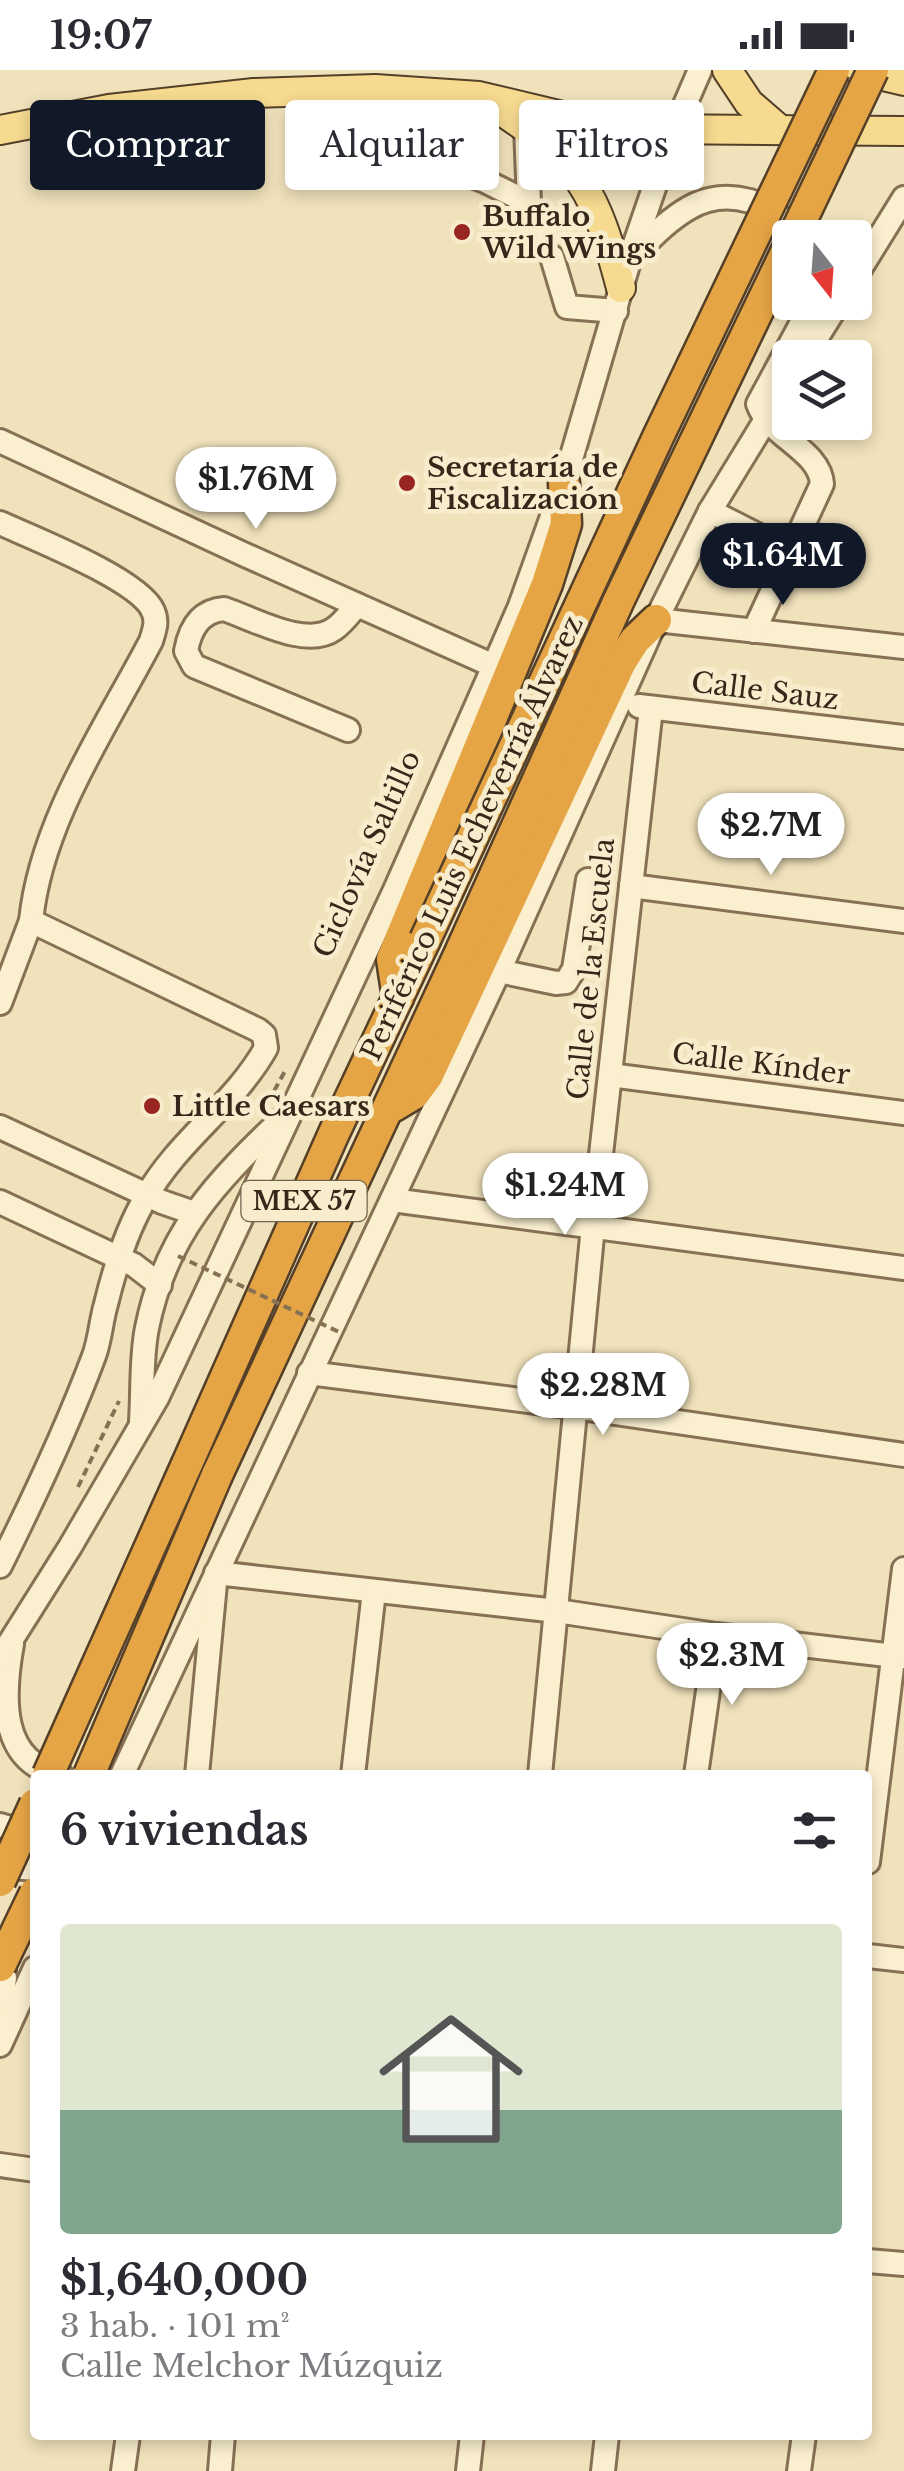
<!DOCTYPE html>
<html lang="es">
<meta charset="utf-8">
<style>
body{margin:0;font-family:"Libre Baskerville",serif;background:#f2f2f3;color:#2b2b33;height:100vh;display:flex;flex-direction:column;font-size:38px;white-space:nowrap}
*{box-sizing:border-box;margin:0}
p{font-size:32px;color:#7c7c81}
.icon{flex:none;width:55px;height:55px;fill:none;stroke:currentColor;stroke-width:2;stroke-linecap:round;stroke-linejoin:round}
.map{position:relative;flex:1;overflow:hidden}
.sheet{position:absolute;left:30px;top:1700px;width:842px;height:670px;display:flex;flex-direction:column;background:#fff;border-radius:10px;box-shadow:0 5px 15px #0003}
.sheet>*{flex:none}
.banner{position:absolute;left:30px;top:30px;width:845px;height:90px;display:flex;gap:20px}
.needle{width:65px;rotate:163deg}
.tools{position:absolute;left:772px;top:150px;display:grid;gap:20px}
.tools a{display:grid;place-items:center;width:100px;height:100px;border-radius:10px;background:#fff;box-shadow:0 5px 15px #0003;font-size:50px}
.price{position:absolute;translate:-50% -85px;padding:0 22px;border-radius:35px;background:#fff;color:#222;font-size:32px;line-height:65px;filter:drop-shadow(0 2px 5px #0008)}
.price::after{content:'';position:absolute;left:50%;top:60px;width:30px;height:22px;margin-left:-15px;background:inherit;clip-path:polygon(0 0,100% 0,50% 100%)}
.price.active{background:#111827;color:#fff}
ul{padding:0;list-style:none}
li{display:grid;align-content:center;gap:20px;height:530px;padding:0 30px}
li span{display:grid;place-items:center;height:310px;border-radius:10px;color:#555}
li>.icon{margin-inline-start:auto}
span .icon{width:180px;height:180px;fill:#fffc;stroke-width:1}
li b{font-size:42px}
h2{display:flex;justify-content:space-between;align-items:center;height:120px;padding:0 30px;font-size:42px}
.pill{padding:0 35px;border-radius:10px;background:#fff;box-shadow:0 5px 15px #0003;font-size:35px;line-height:90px}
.pill.active{background:#111827;color:#fff}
.status{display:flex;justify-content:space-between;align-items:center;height:70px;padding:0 50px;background:#fff;direction:ltr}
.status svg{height:28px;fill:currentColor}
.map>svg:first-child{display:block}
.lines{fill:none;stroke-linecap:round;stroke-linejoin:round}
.minor-casing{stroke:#877154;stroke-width:28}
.major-casing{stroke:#543f29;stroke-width:32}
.highway-casing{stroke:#543f29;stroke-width:35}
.path{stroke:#877154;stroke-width:4;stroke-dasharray:8 5;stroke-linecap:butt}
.minor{stroke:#faefce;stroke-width:22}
.major{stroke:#f6da8f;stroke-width:28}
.highway{stroke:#e6a545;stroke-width:30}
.highway-bridge-casing{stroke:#543f29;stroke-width:35;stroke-linecap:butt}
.path-bridge{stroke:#877154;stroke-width:4;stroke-dasharray:8 5;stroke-linecap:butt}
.highway-bridge{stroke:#e6a545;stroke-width:30}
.poi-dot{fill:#992521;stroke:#f7eccb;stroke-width:4}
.labels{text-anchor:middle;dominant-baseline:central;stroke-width:10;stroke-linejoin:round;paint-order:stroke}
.shield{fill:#f7eccb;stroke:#6f634f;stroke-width:2.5}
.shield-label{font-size:25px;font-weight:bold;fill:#35281a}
.poi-label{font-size:28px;font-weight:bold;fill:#35281a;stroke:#f7eccb;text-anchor:start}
.street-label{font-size:28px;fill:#35281a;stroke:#f7eccb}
</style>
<div class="status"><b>19:07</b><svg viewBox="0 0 49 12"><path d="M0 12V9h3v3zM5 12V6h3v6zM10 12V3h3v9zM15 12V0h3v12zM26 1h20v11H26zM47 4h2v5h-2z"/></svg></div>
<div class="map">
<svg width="904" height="2401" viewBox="0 0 904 2401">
<rect width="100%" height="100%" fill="#f0e2bb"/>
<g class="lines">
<g class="minor-casing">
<g id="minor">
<polyline points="526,57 529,133 540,160"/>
<polyline points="374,77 375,19"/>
<polyline points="435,92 485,111 529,133"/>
<path d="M635,184c17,-17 33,-34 54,-46 38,-22 87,-7 109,30"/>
<polyline points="552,187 567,237 616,241"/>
<polyline points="855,207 904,128"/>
<polyline points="804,288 839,232"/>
<polyline points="0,371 243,484 494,596"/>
<polyline points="710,441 791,482"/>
<path d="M0,453c33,15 140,57 153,88 5,11 1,20 -2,30 -46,88 -110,180 -120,280"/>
<polyline points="656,550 904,577"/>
<path d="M754,561l68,-147c-2,-34 -53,-48 -64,-80l55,-102"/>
<polyline points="639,636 904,667"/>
<path d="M348,660l-154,-64 -8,-15c4,-22 14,-40 38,-42 30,10 82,40 110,20 9,-6 16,-16 23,-24"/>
<polyline points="631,816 904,851"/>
<polyline points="499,901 556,913 566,912 574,899 588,810"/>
<path d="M0,933l31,-82 227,109 6,5 2,13c-32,57 -88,92 -120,149 -19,32 -31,70 -40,107 -5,17 -6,36 -12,52 -27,72 -60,142 -94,210"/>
<polyline points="610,1005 904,1043"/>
<polyline points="0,1057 162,1132 194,1143"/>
<polyline points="392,1130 904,1198"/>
<polyline points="0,1132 134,1195 160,1215"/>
<polyline points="309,1303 575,1337 904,1385"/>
<path d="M141,1351c2,-30 0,-64 6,-93 19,-95 69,-146 136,-210"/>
<path d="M12,1574c-10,55 -12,119 49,131"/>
<polyline points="0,1588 70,1477 157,1328 395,820 494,596 520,536 564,413 630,188 674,60 700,0"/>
<polyline points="122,1705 499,901 656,550 710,441 790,310"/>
<polyline points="197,1705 216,1503 557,1541 716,1565 904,1587"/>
<polyline points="353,1705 374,1521"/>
<polyline points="540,1705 593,1156 651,638"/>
<polyline points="696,1705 716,1565"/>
<polyline points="0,1755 35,1765"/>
<polyline points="868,1792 904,1499"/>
<polyline points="0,1796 35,1799"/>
<polyline points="868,1886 904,1890"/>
<polyline points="0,1942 5,1908 1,1881"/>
<polyline points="0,1975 35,1898"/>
<polyline points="0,2095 35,2100"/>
<polyline points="868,2191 904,2194"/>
<polyline points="123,2401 128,2365"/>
<polyline points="220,2401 223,2365"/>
<polyline points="468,2401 472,2365"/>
<polyline points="603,2401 607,2365"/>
<polyline points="799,2401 804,2365"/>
</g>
</g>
<g class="major-casing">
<g id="major">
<polyline points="727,0 749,33 778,58"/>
<polyline points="858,0 904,11"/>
<path d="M497,38c84,55 99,84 124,180"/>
<polyline points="0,60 109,39 254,23 375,19 479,26 563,46 649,59 904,61"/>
</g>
</g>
<g class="highway-casing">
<g id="highway">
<polyline points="398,928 392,889 547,514 566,454 564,413"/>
<polyline points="394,1036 414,1024 428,1005 621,592 635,570 656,550"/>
<polyline points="187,1394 334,1063 425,870"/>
<polyline points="217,1405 459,885 618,532 790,174"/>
</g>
</g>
<g class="path">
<polyline points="633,107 641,82"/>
<polyline points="268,1032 285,1001"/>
<polyline points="78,1417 119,1331"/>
</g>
<use href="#minor" class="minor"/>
<use href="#major" class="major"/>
<use href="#highway" class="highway"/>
<g class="highway-bridge-casing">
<g id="highway-bridge">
<polyline points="793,168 873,0"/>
<polyline points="425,870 658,367 834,0"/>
<polyline points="48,1705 187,1394"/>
<polyline points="89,1705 217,1405"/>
<polyline points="0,1811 35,1734"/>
<polyline points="0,1896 35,1823"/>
</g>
</g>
<polyline class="path-bridge" points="178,1186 339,1262"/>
<use href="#highway-bridge" class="highway-bridge"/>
</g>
<g class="poi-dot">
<circle cx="462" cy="162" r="10"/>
<circle cx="407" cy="413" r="10"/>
<circle cx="152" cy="1036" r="10"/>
</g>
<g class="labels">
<rect class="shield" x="241.5" y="1111" width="125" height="40" rx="8"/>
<g class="shield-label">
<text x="304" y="1131">MEX 57</text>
</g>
<g class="poi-label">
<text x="482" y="146">Buffalo<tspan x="482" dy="32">Wild Wings</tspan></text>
<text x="427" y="397">Secretaría de<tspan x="427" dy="32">Fiscalización</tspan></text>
<text x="172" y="1036">Little Caesars</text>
</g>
<g class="street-label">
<text transform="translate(765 621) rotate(7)">Calle Sauz</text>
<text transform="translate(472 768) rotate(-65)">Periférico Luis Echeverría Álvarez</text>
<text transform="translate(367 784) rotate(-66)">Ciclovía Saltillo</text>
<text transform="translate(591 899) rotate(-84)">Calle de la Escuela</text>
<text transform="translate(761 994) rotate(7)">Calle Kínder</text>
</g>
</g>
</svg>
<div class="tools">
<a><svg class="needle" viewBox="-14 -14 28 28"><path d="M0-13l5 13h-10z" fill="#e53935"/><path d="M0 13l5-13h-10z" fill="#7c7c81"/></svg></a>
<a><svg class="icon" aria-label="layers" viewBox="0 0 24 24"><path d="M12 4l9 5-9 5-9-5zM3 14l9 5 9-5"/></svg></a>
</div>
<b class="price" style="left:256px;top:462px">$1.76M</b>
<b class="price active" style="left:783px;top:538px">$1.64M</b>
<b class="price" style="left:771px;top:808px">$2.7M</b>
<b class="price" style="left:565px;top:1168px">$1.24M</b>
<b class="price" style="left:603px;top:1368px">$2.28M</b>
<b class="price" style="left:732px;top:1638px">$2.3M</b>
<div class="banner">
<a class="pill active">Comprar</a>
<a class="pill">Alquilar</a>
<a class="pill">Filtros</a>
</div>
<section class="sheet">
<h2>6 viviendas<svg class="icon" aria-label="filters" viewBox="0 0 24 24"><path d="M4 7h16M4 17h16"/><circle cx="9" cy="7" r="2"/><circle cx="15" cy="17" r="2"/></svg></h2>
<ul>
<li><span style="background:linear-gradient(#dfe7d0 60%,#7fa58c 0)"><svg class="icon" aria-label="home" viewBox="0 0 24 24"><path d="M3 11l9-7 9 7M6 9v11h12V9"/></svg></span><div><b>$1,640,000</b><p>3 hab. · 101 m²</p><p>Calle Melchor Múzquiz</p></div></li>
</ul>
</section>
</div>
